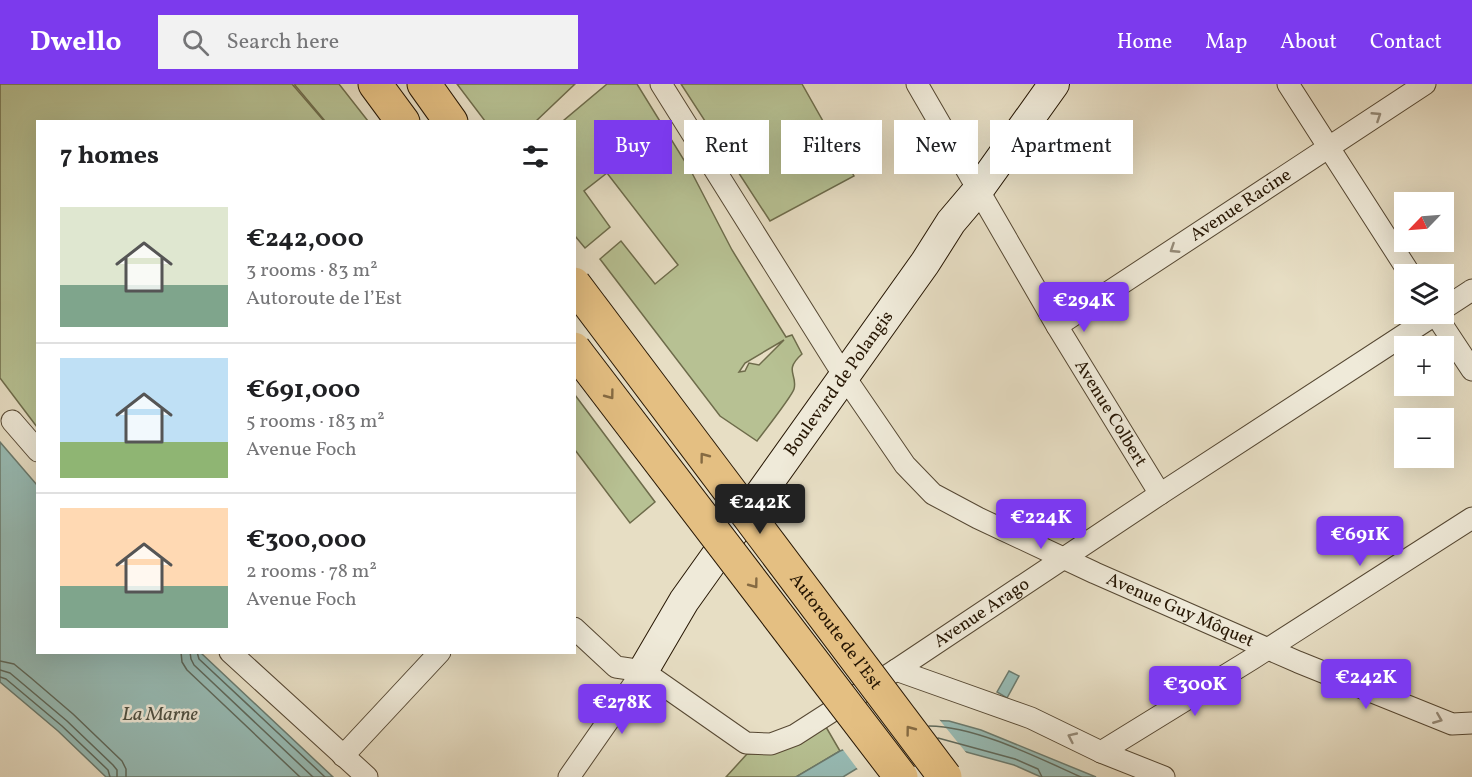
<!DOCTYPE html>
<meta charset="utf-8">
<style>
body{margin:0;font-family:Vollkorn,serif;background:#f2f2f2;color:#202124;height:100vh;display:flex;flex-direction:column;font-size:22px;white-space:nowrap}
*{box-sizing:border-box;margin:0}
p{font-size:20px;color:#757577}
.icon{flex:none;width:33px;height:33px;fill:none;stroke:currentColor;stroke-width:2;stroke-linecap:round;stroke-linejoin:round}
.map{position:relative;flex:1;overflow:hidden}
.drawer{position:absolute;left:36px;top:36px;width:540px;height:534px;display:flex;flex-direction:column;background:#fff;border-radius:0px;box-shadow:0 6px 24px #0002}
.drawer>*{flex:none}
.hud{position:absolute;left:594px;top:36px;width:570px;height:54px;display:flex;gap:12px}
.needle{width:39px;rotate:245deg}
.tools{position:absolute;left:1394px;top:108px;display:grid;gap:12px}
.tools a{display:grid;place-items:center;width:60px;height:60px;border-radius:0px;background:#fff;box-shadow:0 6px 24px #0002;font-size:30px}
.price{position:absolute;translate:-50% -51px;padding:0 14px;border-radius:6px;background:#7c3aed;color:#fff;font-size:20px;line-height:39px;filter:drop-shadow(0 2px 3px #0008)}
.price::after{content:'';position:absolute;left:50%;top:36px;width:18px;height:14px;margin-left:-9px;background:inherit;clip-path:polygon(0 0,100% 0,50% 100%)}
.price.selected{background:#222;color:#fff}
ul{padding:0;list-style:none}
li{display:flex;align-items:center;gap:18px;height:150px;padding:0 24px}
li+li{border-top:2px solid #e0e0e0}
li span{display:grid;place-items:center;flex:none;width:168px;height:120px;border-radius:0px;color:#555}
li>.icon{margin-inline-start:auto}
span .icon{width:72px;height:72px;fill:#fffc;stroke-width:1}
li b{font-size:26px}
h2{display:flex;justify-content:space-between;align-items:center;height:72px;padding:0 24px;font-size:26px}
.pill{padding:0 21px;border-radius:0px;background:#fff;box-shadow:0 6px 24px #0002;font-size:21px;line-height:54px}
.pill.selected{background:#7c3aed;color:#fff}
header{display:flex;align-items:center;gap:36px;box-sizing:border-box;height:84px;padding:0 30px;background:#7c3aed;color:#fff}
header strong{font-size:28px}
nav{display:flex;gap:33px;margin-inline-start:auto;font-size:21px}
.search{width:420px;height:54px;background:#f2f2f2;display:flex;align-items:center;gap:15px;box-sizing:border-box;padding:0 21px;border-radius:0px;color:#757577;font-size:22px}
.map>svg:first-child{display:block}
.green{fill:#b7c193;stroke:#6e6c4b;stroke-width:1.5;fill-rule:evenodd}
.water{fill:#97bcb6;stroke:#6a7a6e;stroke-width:1.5}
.pier{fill:#e7dec4}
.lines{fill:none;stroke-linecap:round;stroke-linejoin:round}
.shore{stroke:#5e695c;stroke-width:1.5}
.street-casing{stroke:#564833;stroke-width:23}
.secondary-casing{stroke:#261603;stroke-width:32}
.highway-casing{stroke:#261603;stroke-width:35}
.street{stroke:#efead9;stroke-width:21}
.secondary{stroke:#efead9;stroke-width:30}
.highway{stroke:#e4bf82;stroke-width:33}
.highway-bridge-casing{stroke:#261603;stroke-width:35;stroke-linecap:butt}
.highway-bridge{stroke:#e4bf82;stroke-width:33}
.oneway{stroke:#958b79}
.oneway2{stroke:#856a42}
.labels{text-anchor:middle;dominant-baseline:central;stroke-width:5;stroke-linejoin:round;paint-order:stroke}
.street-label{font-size:18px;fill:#261603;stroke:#efead9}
.water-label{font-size:20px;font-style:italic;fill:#4e5042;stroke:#efead9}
</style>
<header>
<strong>Dwello</strong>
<div class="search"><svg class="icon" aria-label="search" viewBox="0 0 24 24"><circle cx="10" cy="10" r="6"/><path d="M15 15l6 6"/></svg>Search here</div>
<nav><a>Home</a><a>Map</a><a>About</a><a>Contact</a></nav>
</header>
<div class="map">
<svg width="1472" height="693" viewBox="0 0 1472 693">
<rect width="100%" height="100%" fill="#e7dec4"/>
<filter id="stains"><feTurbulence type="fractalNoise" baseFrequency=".00333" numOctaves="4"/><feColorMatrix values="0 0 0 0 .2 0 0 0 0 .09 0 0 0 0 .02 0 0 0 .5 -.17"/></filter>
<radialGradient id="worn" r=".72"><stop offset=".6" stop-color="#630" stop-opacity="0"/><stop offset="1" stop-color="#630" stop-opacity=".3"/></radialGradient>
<g class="green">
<polygon points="0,0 292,0 324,37 38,38 37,343 0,294"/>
<polygon points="294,0 339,0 368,37 325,37"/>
<polygon points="457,0 575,0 535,38 485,37"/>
<path d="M607,0h30l55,89 40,77 54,87 6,-2 10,19c-19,17 -4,20 -8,35 -2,7 -31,44 -37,52l-37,-25 -120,-157 21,-18 34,43 23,-19 -71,-92 -23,18 26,36 -25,21 -10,-12 -1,-114 -11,-1zM784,256l-25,25 -10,-2 -4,8 -6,1 6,-9z"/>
<polygon points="681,0 802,0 854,92 770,137"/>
<polygon points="575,311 655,418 630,439 575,366"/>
<polygon points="826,643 840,667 796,693 726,693 747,670 773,669"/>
</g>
<g class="water">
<polygon points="0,358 37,401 38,568 201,569 333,693 106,693 58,647 0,598"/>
<polygon points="1009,587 1019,592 1007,614 997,608"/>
<polygon points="924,636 949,637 981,646 1096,693 1041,693 1014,681 937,660 856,685 843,693 796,693 840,667"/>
</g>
<polygon class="pier" points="924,633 938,634 968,671 937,663 859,687 841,663"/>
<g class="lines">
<g class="shore">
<polyline points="181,568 182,578 187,586 300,693"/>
<polyline points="190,568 191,575 194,581 313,693"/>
<polyline points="197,568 199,575 325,693"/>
<polyline points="0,577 14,580 31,594 73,630 122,677 126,685 126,693"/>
<polyline points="0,586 10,589 67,637 113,681 117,686 117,693"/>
<polyline points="0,593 6,595 62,642 108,686 110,693"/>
<path d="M929,642c49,1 107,31 152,51"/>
<polyline points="938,654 1015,675 1038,685 1042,693"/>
</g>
<g class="street-casing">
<g id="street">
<path id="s1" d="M661,0l183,292 61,89 28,29 45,24 117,55 203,89 154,62 20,-1"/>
<path id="s2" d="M917,0l140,242 103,168"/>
<polyline points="1288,0 1410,190"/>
<polyline points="1443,225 1472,206"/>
<polyline points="1435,230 1472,286"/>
<path id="s3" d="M1057,242l368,-242"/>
<polyline points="12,337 38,367"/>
<path id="s4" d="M574,544l42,39 27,4 103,72 25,1 24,-9 101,-65 264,-176 276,-180"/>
<polyline points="230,568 367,693"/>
<polyline points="896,586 1031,634 1101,668 1164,693"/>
<polyline points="1101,668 1252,575 1472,434"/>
<polyline points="343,672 440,568"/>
<polyline points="569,693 643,587"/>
</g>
</g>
<g class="secondary-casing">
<g id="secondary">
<path id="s5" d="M643,587l41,-70 241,-338 26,-41 28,-33 75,-105"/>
</g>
</g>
<g class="highway-casing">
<g id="highway">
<polyline points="375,0 403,38"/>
<polyline points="424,0 451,38"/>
</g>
</g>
<use href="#street" class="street"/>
<use href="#secondary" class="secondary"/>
<use href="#highway" class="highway"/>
<g class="highway-bridge-casing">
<g id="highway-bridge">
<path id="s6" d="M574,200l371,493"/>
<polyline points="574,265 901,693"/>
</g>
</g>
<use href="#highway-bridge" class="highway-bridge"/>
</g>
<defs><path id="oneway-chevron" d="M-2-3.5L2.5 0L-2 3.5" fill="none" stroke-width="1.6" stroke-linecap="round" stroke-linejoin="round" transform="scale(1.5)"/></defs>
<g class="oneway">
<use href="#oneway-chevron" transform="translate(1377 32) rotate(-33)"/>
<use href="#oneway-chevron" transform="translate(1174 165) rotate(147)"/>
<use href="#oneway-chevron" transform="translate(1438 635) rotate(22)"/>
<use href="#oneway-chevron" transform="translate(1072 653) rotate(-155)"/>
</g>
<g class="oneway2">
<use href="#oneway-chevron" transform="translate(610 311) rotate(53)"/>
<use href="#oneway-chevron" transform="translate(704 373) rotate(-127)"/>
<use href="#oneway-chevron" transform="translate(754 500) rotate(53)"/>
<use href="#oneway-chevron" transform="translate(910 646) rotate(-127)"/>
</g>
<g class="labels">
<g class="street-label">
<text stroke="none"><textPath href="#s3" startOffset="220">Avenue Racine</textPath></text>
<text stroke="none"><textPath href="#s5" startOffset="348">Boulevard de Polangis</textPath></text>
<text stroke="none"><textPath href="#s2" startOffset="382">Avenue Colbert</textPath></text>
<text stroke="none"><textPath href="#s1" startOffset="766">Avenue Guy Môquet</textPath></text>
<text stroke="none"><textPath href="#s4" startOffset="484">Avenue Arago</textPath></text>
<text stroke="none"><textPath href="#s6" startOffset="435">Autoroute de l’Est</textPath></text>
</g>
<g class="water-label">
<text x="160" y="631">La Marne</text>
</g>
</g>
<rect width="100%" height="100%" filter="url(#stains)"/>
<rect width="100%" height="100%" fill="url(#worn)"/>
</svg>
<div class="tools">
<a><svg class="needle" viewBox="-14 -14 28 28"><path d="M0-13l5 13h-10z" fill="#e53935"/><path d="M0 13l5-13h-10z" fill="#757577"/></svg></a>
<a><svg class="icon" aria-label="layers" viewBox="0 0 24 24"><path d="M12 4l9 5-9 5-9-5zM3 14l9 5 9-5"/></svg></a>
<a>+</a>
<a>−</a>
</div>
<b class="price" style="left:1084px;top:249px">€294K</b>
<b class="price selected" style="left:760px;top:451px">€242K</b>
<b class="price" style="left:1041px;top:466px">€224K</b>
<b class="price" style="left:1360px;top:483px">€691K</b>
<b class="price" style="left:1366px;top:626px">€242K</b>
<b class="price" style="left:1195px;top:633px">€300K</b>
<b class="price" style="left:622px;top:651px">€278K</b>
<div class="hud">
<a class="pill selected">Buy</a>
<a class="pill">Rent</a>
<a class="pill">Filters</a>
<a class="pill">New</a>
<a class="pill">Apartment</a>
</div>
<section class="drawer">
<h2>7 homes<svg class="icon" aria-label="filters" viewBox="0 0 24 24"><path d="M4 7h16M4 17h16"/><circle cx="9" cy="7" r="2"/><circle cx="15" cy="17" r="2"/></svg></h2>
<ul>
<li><span style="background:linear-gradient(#dfe7d0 65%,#7fa58c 0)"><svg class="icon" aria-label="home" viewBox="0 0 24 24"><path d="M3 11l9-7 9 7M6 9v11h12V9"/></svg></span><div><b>€242,000</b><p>3 rooms · 83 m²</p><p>Autoroute de l’Est</p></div></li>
<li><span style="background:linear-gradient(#bfe0f5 70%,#8fb573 0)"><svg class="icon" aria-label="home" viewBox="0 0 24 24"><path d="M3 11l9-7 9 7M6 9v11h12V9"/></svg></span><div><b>€691,000</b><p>5 rooms · 183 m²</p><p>Avenue Foch</p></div></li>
<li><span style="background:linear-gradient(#ffd9b3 65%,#7fa58c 0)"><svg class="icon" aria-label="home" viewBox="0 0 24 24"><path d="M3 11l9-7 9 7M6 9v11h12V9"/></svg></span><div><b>€300,000</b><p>2 rooms · 78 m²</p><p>Avenue Foch</p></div></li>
</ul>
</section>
</div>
